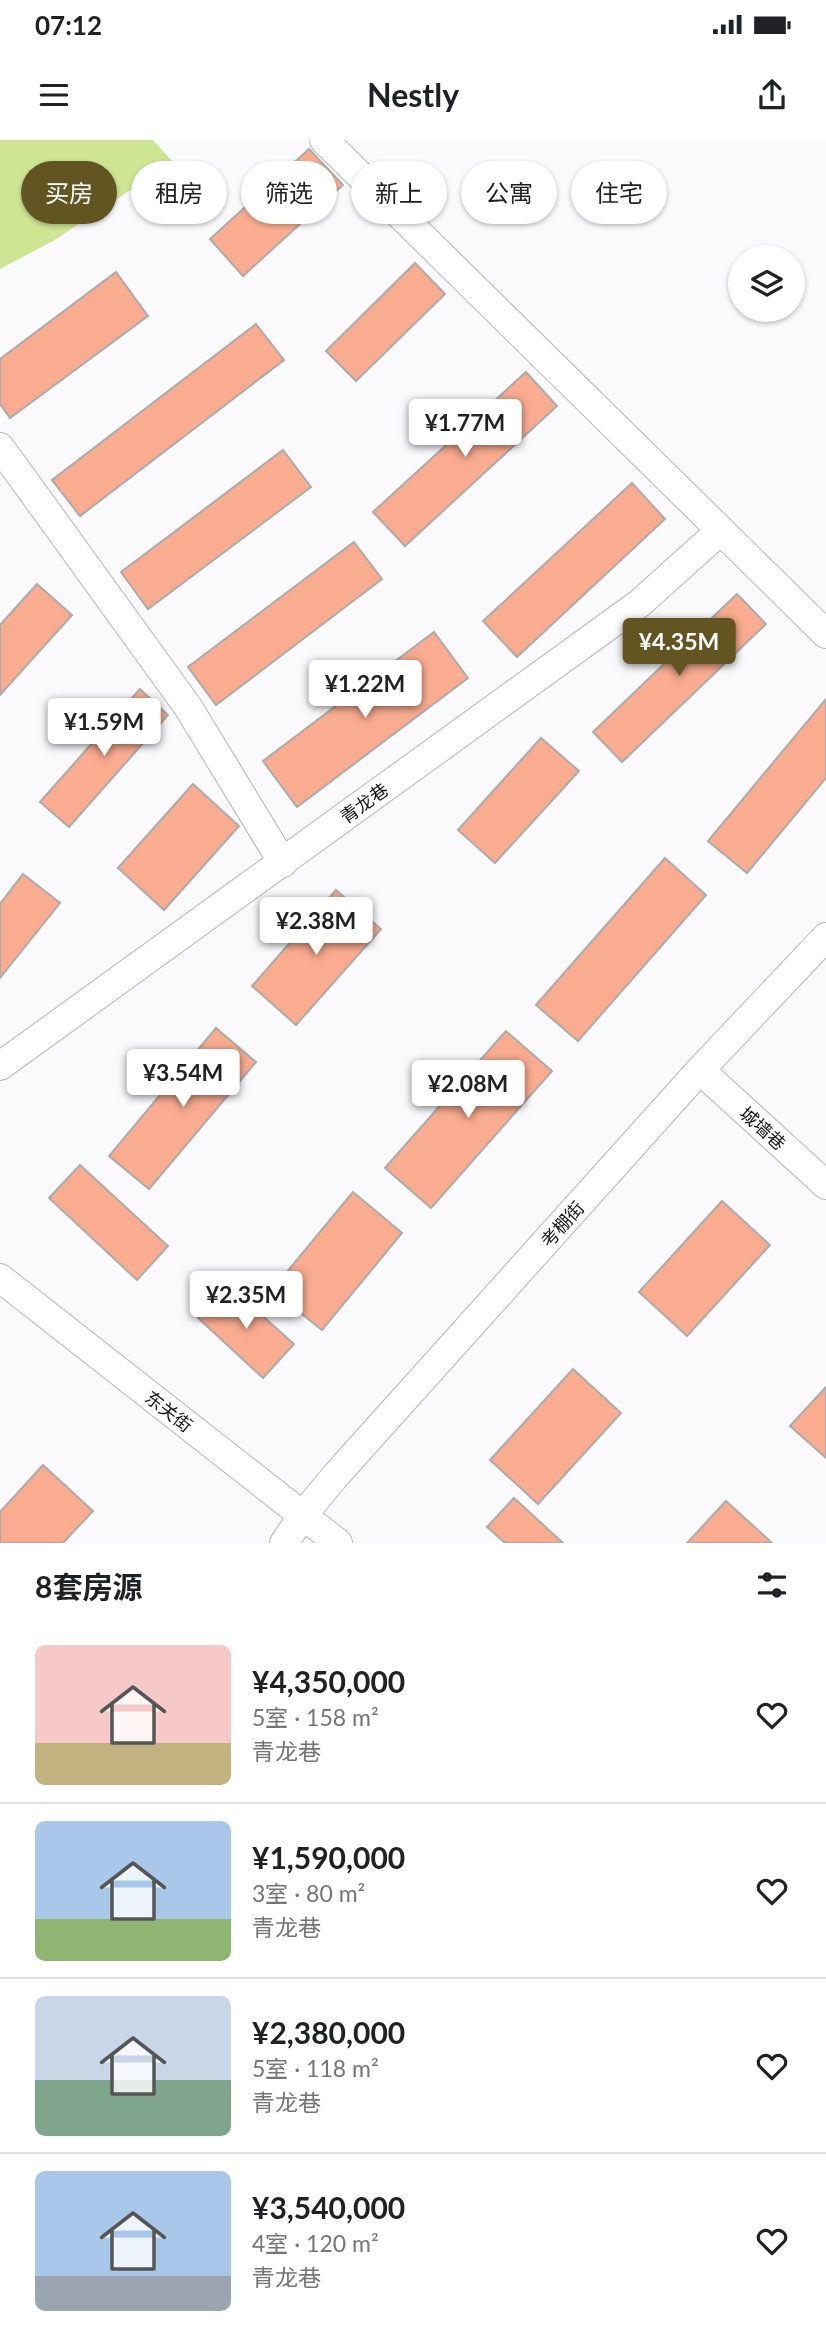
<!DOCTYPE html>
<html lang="zh">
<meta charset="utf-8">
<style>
body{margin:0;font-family:Lato,"Noto Sans SC",sans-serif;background:#f2f2f2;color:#202124;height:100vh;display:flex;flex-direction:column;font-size:26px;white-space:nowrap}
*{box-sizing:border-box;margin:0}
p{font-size:23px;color:#757577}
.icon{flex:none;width:38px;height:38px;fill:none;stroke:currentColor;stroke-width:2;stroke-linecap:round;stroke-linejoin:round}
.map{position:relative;height:1403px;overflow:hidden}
.side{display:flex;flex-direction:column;background:#fff;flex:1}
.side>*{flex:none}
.banner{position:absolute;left:21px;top:21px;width:784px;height:63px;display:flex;gap:14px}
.fabs{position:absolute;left:728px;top:105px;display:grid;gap:14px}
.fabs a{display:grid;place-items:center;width:77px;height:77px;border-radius:50%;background:#fff;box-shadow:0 2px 5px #0004;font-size:35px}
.price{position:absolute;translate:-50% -60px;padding:0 16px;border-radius:7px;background:#fff;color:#222;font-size:23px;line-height:46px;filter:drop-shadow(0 2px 4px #0008)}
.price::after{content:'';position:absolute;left:50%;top:42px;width:21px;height:16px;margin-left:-10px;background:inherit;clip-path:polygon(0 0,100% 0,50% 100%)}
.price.current{background:#625522;color:#fff}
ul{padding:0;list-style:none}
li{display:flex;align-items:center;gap:21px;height:175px;padding:0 35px}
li+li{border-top:2px solid #e0e0e0}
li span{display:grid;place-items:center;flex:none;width:196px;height:140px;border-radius:10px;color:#555}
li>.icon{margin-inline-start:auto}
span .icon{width:84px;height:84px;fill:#fffc;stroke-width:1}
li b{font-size:30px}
h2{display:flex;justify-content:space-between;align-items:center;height:84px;padding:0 35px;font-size:30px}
.tag{padding:0 24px;border-radius:32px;background:#fff;box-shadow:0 2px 5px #0004;font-size:24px;line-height:63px}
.tag.current{background:#625522;color:#fff}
.status{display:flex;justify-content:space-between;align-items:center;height:49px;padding:0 35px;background:#fff;direction:ltr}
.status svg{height:19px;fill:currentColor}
header{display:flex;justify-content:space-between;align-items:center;height:91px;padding:0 35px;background:#fff;font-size:32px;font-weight:700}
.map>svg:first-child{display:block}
.green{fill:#cee594}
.building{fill:#faac90;stroke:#adaaa9;stroke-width:2}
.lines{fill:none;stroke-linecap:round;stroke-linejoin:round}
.minor-casing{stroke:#b6b6b9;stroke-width:30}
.minor{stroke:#fff;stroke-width:28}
.labels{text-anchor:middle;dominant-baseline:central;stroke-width:5;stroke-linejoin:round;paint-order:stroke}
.street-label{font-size:18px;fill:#151516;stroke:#fff}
</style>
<div class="status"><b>07:12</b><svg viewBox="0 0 49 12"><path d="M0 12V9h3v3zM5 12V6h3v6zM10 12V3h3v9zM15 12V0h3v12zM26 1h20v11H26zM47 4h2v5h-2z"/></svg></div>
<header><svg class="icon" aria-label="menu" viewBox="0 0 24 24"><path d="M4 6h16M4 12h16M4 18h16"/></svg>Nestly<svg class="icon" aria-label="share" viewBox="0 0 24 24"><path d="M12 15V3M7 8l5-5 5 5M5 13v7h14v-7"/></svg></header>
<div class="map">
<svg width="826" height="1403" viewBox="0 0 826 1403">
<rect width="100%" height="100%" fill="#fafafd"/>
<polygon class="green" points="0,0 153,0 173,22 53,101 0,129"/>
<g class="building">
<polygon points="309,9 343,45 243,136 210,99"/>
<polygon points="415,123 445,154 356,241 326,211"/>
<polygon points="116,132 148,176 10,278 0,264 0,219"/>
<polygon points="256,184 284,220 80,376 52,340"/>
<polygon points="526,232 557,266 405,406 373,372"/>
<polygon points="283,310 311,347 148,469 121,432"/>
<polygon points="632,343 665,379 517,517 483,481"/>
<polygon points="354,402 382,439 216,565 188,527"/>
<polygon points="37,444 72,475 0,555 0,485"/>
<polygon points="737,454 766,484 622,622 593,592"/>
<polygon points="434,492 468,538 297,667 263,621"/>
<polygon points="140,549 168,575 69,687 40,662"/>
<polygon points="826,559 826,638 747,733 708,701"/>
<polygon points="541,598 579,631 495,723 458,690"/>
<polygon points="193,644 239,686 164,770 118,728"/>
<polygon points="665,718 706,755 578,901 536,865"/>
<polygon points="23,734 60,763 0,838 0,764"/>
<polygon points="336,750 381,789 296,885 252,846"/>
<polygon points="216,888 256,922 149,1049 109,1016"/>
<polygon points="506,891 552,931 431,1068 385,1028"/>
<polygon points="80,1025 168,1106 137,1140 49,1058"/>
<polygon points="353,1052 402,1093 322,1190 272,1150"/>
<polygon points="722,1061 770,1105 687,1196 639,1152"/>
<polygon points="228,1145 294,1204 263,1238 198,1178"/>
<polygon points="573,1229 621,1273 538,1364 490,1320"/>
<polygon points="826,1247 826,1318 790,1286"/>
<polygon points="43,1325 93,1371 63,1403 0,1403 0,1372"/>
<polygon points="514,1358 563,1403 505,1403 487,1387"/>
<polygon points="726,1361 772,1403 687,1403"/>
</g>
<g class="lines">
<g class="minor-casing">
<g id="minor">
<polyline points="324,0 826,494"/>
<polyline points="0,307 188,567 283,723"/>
<polyline points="0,926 640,463 720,391"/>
<polyline points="700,930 826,1045"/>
<polyline points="0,1138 338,1403"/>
<polyline points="284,1403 303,1375 337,1334 700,930 826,797"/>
</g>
</g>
<use href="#minor" class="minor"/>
</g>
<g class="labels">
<g class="street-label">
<text transform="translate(364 663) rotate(-36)">青龙巷</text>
<text transform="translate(763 988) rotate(42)">城墙巷</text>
<text transform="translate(562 1084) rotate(-48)">考棚街</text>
<text transform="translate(169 1271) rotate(38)">东关街</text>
</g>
</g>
</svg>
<div class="fabs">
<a><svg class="icon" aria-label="layers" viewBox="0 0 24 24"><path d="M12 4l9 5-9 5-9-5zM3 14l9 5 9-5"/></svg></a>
</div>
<b class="price" style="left:465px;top:319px">¥1.77M</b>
<b class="price current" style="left:679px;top:538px">¥4.35M</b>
<b class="price" style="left:365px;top:580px">¥1.22M</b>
<b class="price" style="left:104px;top:618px">¥1.59M</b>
<b class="price" style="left:316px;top:817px">¥2.38M</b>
<b class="price" style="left:183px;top:969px">¥3.54M</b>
<b class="price" style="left:468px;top:980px">¥2.08M</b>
<b class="price" style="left:246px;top:1191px">¥2.35M</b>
<div class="banner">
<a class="tag current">买房</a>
<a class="tag">租房</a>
<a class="tag">筛选</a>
<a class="tag">新上</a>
<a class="tag">公寓</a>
<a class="tag">住宅</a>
</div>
</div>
<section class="side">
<h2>8套房源<svg class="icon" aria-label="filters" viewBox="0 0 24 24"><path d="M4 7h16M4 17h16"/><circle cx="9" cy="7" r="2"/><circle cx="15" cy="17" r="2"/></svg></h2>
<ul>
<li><span style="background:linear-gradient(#f6c9c9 70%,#c2b280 0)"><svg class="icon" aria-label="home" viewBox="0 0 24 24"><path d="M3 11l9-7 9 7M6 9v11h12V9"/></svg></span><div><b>¥4,350,000</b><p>5室 · 158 m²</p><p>青龙巷</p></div><svg class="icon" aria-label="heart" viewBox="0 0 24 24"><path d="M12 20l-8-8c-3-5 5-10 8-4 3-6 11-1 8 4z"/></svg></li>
<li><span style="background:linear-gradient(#a9c7e8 70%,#8fb573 0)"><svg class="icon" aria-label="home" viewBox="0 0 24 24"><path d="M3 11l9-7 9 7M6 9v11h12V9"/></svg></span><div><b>¥1,590,000</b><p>3室 · 80 m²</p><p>青龙巷</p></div><svg class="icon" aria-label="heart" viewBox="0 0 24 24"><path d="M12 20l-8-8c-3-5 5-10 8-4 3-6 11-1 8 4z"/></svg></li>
<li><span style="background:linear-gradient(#c9d6e8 60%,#7fa58c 0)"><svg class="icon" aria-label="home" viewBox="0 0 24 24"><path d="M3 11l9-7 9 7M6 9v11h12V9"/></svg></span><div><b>¥2,380,000</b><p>5室 · 118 m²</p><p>青龙巷</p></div><svg class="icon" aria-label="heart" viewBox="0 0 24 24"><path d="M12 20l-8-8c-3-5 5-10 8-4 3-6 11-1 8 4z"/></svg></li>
<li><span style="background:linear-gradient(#a9c7e8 75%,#9aa5b1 0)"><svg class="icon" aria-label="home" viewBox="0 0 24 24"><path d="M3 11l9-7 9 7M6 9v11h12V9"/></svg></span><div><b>¥3,540,000</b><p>4室 · 120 m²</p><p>青龙巷</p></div><svg class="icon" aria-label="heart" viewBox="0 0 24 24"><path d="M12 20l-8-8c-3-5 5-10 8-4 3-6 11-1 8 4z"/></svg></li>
</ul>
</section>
